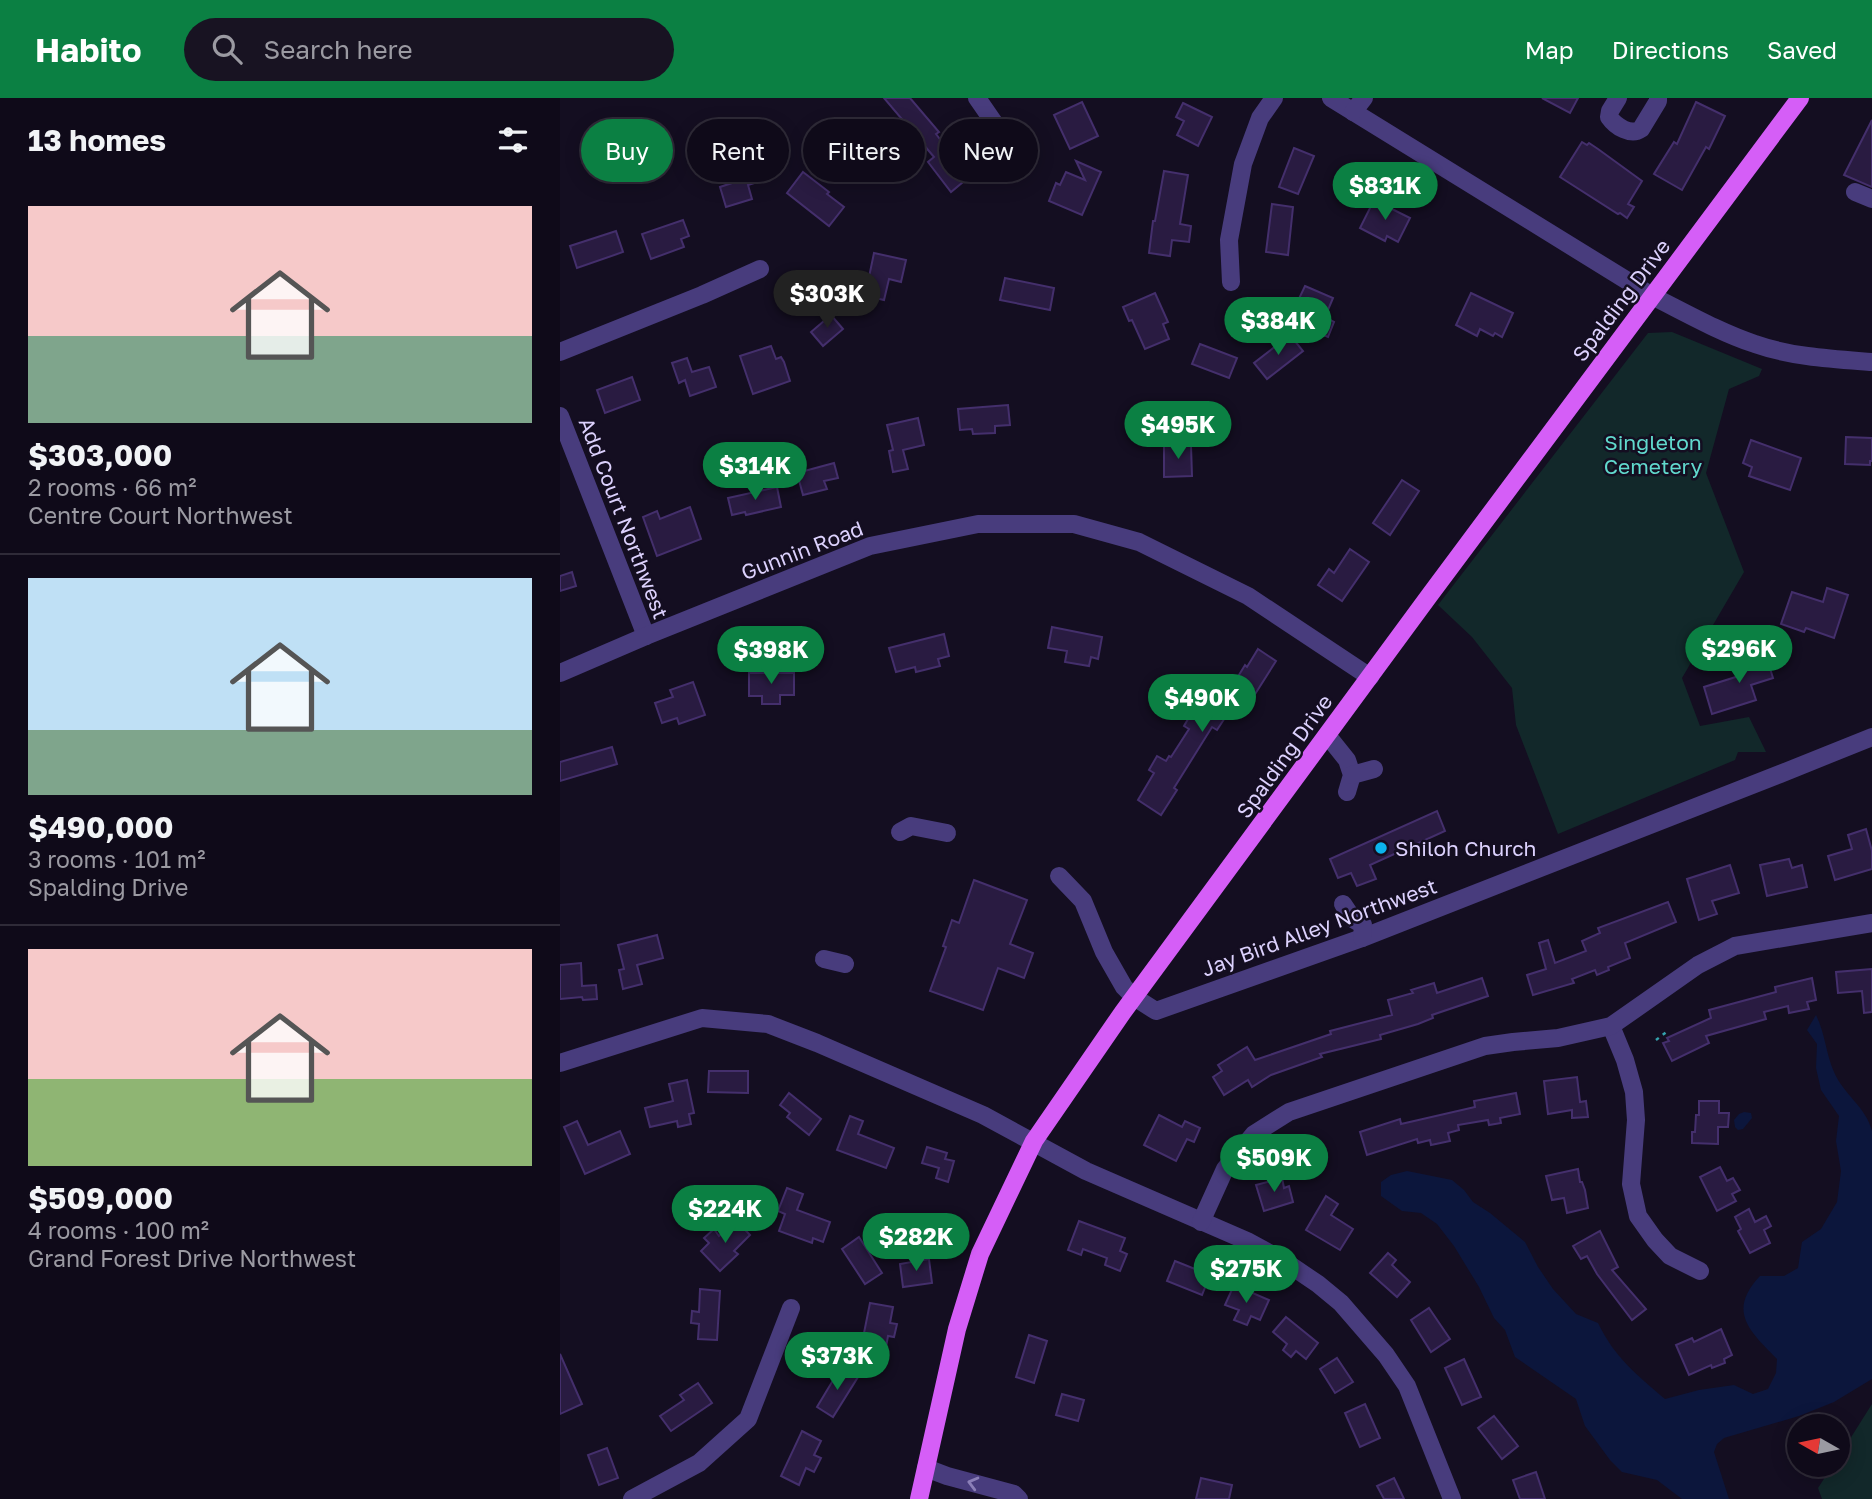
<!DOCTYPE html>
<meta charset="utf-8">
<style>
body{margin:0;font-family:"Golos Text",sans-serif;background:#181322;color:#f1f3f6;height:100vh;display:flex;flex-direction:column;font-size:26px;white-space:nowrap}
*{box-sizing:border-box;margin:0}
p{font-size:23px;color:#9b9aa2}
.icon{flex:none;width:38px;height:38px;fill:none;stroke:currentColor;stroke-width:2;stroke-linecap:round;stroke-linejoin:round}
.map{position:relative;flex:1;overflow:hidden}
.details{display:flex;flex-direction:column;background:#0f0a19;width:560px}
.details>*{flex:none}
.hud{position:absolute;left:21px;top:21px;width:665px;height:63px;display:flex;gap:14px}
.needle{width:46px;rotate:279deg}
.tools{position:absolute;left:1227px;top:1316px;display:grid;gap:14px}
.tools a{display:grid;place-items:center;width:63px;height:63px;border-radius:50%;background:#0f0a19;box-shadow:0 4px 18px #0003,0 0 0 2px #2f2b38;font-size:35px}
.price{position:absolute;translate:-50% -60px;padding:0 16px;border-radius:24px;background:#0b8043;color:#fff;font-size:23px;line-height:46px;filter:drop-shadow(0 2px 4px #0008)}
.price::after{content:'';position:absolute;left:50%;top:42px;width:21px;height:16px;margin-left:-10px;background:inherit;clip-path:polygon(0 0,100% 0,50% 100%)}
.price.selected{background:#222;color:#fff}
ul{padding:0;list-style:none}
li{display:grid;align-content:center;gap:14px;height:371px;padding:0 28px}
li+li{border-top:2px solid #2f2b38}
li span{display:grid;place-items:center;height:217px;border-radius:0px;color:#555}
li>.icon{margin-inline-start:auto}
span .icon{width:126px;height:126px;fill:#fffc;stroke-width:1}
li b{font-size:30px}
h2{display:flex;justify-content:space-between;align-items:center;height:84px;padding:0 28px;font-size:30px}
.pill{padding:0 24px;border-radius:32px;background:#0f0a19;box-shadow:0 4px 18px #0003,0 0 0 2px #2f2b38;font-size:24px;line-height:63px}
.pill.selected{background:#0b8043;color:#fff}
header{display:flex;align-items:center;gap:42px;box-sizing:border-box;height:98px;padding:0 35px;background:#0b8043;color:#fff}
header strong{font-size:33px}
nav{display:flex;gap:38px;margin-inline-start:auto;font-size:24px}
.search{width:490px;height:63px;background:#181322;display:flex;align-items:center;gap:18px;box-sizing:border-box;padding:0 24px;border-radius:38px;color:#9b9aa2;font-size:26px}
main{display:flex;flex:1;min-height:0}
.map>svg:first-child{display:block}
.green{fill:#12282a}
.water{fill:#0c163c}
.building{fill:#291b41;stroke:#442f6c;stroke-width:2}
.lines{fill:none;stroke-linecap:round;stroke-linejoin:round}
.path{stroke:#34a2ad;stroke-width:2.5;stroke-dasharray:3.5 5;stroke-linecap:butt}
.minor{stroke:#483c7d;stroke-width:18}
.major{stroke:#d55ef7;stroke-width:18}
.oneway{stroke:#8b7fb7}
.poi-dot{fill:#0cb4ed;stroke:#140e21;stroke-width:2.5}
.labels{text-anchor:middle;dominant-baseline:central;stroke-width:5;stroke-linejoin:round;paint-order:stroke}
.street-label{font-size:21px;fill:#dcd1fd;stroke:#140e21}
.park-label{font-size:21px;fill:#61d9cd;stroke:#140e21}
.poi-label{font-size:21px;fill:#dcd1fd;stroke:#140e21;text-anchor:start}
</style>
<header>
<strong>Habito</strong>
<div class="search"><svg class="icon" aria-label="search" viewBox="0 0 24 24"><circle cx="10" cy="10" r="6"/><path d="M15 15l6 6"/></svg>Search here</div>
<nav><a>Map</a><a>Directions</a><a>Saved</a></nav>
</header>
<main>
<section class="details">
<h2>13 homes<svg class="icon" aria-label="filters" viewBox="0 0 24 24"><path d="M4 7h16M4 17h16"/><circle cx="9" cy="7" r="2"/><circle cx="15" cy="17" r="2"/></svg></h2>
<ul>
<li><span style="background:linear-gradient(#f6c9c9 60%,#7fa58c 0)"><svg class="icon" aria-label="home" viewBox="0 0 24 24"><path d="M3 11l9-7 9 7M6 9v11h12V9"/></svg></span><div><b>$303,000</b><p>2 rooms · 66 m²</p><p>Centre Court Northwest</p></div></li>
<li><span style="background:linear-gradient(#bfe0f5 70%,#7fa58c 0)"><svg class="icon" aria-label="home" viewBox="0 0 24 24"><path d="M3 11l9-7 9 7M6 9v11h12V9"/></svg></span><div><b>$490,000</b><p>3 rooms · 101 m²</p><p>Spalding Drive</p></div></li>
<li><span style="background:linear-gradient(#f6c9c9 60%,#8fb573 0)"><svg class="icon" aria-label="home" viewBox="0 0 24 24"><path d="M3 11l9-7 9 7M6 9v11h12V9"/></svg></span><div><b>$509,000</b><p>4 rooms · 100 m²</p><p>Grand Forest Drive Northwest</p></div></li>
</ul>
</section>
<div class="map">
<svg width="1312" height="1401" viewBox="0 0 1312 1401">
<rect width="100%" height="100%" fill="#140e21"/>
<g class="green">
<polygon points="1112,234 1202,271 1199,278 1169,291 1146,375 1184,474 1122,580 1140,628 1189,619 1206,654 1178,654 1175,662 998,736 956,627 952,590 912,539 878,507 1088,235"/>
<polygon points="1312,1306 1312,1401 1262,1401 1258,1390 1273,1367 1278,1367 1278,1360"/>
</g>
<g class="water">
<path d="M1256,917c9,18 10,39 18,57 10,23 32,35 38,59v248l-38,23 -35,14 -75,22 -7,6 -3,8 15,47h-47l-25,-19 -35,-8 -12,-12 -25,-34 -9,-27 -61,-42 -10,-27 -11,-12 -15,-31 -25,-41 -17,-22 -16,-11 -19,-2 -21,-15v-14l10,-7 16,-4 45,9 12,10 9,12 17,11 35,29 13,25 15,22 23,25 22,9c17,35 38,51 67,76l34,-9 35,-5 19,9 15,-5 8,-16 1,-14c-26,-27 -51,-47 -17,-83h24l14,-8 4,-26 19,-13 16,-27 4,-31 -5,-30 3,-25 -18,-26 -5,-22 1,-24 -10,-14z"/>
<polygon points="1184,1014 1191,1015 1192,1020 1183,1031 1178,1032 1175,1029 1174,1022 1179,1016"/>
</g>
<g class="building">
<polygon points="324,0 350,0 379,34 376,36 409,79 391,94 368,64 374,59"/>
<polygon points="982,0 1018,0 1010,15"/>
<polygon points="522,4 538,38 510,51 494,17"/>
<polygon points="1136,4 1165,18 1149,51 1146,49 1122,92 1094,76 1114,44 1117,46"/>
<polygon points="623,5 652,19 638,48 617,37 624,23 616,19"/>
<polygon points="1312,22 1312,89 1284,77"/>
<polygon points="1022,44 1027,47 1029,45 1038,51 1082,83 1068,106 1074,109 1067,120 1060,115 1058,116 1000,79"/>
<polygon points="734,50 754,58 738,96 719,89"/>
<polygon points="200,59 207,81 188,87 192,101 166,109 160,89 172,85 167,69"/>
<polygon points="516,63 541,74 522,117 489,103 496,85 500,87 506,74 525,82"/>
<polygon points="604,73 628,77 620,126 631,128 629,144 612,142 610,158 589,155 593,123 595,123"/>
<polygon points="243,74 269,94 267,96 284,109 269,128 227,95"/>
<polygon points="814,102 850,120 838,144 827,138 825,143 800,130"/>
<polygon points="712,106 733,109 728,157 706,154"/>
<polygon points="123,122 129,138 121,141 124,149 91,161 82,136"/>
<polygon points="56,133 63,154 17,170 10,148"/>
<polygon points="314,155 346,162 341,184 329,181 324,202 288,194 292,175 309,179"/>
<polygon points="445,180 494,190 490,212 440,202"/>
<polygon points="745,188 773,200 765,219 774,224 768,239 723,220 730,204 736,207"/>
<polygon points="595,195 608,224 603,226 609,241 585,251 572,222 569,223 563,209"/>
<polygon points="911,195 953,215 942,239 935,235 933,238 920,231 917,238 896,227"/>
<polygon points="271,217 283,231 263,248 251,234"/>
<polygon points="730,237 743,253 707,281 694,265"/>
<polygon points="640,246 677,260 669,280 632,266"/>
<polygon points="211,248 216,261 221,259 224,264 230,283 193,296 180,258"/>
<polygon points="127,260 132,274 149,269 156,289 130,298 125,282 119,285 112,265"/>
<polygon points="72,279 80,302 45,315 37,292"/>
<polygon points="448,307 450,327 435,328 435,335 413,336 412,331 400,332 398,311"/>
<polygon points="358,320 364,347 343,352 348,371 333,374 329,353 333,352 327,327"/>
<polygon points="1286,339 1312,340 1312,363 1310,363 1310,367 1285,366"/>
<polygon points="1191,342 1241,360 1230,392 1189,378 1192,369 1183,365"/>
<polygon points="604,348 631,348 632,378 604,379"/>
<polygon points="274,365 278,380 264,383 267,391 243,397 237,375"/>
<polygon points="842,382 859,393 830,437 813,425"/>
<polygon points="217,389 221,409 186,417 185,414 172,417 168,400"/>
<polygon points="130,409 141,441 97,458 83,419 97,413 100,421"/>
<polygon points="790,451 809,464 782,503 758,487 769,471 774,475"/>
<polygon points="12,474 16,488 0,493 0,478"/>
<polygon points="1267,490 1288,497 1274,540 1246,530 1244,534 1221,526 1232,494 1263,504"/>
<polygon points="492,529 542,539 538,561 531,559 529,568 505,564 507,553 488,550"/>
<polygon points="384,536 389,558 378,561 380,568 356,574 355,569 336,574 329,550"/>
<polygon points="698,551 716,563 685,612 674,606 657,632 652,629 614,690 617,692 601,717 578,702 594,675 589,672 597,658 606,663 609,658 611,659 629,631 624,628 631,616 638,621 648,607 657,613 685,567 687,569"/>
<polygon points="1205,554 1213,580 1191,587 1196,602 1152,616 1144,589 1182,577 1178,563"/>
<polygon points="189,575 234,575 234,597 220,597 220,606 202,606 202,598 189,598"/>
<polygon points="133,584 145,617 119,626 117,620 102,625 95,605 113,599 110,592"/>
<polygon points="52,649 57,666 0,683 0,664"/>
<polygon points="877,713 885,733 810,767 816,781 797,788 791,775 778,780 770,761"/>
<polygon points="1306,731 1312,753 1312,771 1275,782 1268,758 1292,751 1288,737"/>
<polygon points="1229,761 1232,770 1242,767 1247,789 1207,798 1200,767"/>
<polygon points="1170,767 1179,795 1152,803 1157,816 1139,822 1127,781"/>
<polygon points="414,782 467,802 450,846 473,855 464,880 438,870 423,912 370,893 386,849 383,848 392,822 399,825"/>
<polygon points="1108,804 1116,824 1065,845 1070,860 1048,869 1049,872 1037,877 1035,872 1012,881 1014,885 973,897 967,877 986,871 979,845 988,842 995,865 1026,853 1022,843 1040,835 1038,830"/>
<polygon points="97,837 103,860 77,867 82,886 63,891 59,872 64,871 58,847"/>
<polygon points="21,865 22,888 36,887 37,901 23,902 22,899 0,901 0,867"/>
<polygon points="1312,871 1312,914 1304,915 1302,893 1278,895 1276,874"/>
<polygon points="922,880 928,898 872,917 873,920 858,926 820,937 821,941 760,956 762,959 711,977 692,989 688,982 664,997 653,979 662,973 658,967 687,949 695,962 771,936 770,933 832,917 828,902 853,895 851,892 874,885 877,895"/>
<polygon points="1252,880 1256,902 1247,904 1249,911 1229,915 1228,908 1204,914 1206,921 1146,938 1149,945 1112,963 1103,945 1109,943 1107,940 1151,920 1149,912 1216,894 1215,889"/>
<polygon points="149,973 188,973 188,995 148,994"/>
<polygon points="1017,979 1020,1004 1026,1003 1028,1019 1012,1020 1012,1012 988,1016 984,983"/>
<polygon points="127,982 134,1015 129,1016 131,1026 118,1029 117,1023 90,1029 85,1010 113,1003 109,986"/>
<polygon points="229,995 261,1021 249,1037 227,1019 230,1015 220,1007"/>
<polygon points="956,995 960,1016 940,1020 941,1025 929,1027 928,1022 898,1027 899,1032 888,1035 890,1043 871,1047 870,1042 858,1045 857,1041 807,1057 800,1034 840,1021 841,1026 915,1009 914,1003"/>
<polygon points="1139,1003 1159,1003 1159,1015 1169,1015 1168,1029 1158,1029 1158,1046 1132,1045 1132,1034 1135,1034 1136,1017 1139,1017"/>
<polygon points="599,1017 622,1029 625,1023 640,1030 634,1044 627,1041 616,1063 584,1047"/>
<polygon points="290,1018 303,1023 298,1036 334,1050 326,1070 277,1052"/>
<polygon points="17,1023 28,1047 60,1033 70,1056 25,1076 4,1029"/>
<polygon points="367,1049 387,1055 385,1061 394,1063 388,1084 376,1080 379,1070 362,1065"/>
<polygon points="1160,1069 1167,1083 1173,1080 1180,1092 1172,1096 1176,1103 1157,1113 1140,1079"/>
<polygon points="1018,1071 1020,1084 1022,1084 1025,1092 1028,1110 1007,1115 1004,1100 992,1102 986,1078"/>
<polygon points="722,1080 724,1090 729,1088 733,1104 704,1113 696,1087"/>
<polygon points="227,1090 243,1096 237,1112 270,1124 263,1144 253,1140 252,1145 219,1133 225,1116 218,1113"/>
<polygon points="766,1098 778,1106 771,1117 793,1131 780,1152 746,1132"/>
<polygon points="1189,1111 1195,1124 1206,1118 1211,1128 1204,1132 1210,1145 1190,1155 1178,1133 1181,1131 1175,1119"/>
<polygon points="176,1122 190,1137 174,1153 178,1156 160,1173 141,1153 149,1145 144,1140 154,1131 159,1138"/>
<polygon points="519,1123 565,1140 560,1153 567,1156 560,1173 545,1167 547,1160 523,1151 521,1157 508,1152"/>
<polygon points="1040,1133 1058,1169 1052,1172 1086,1211 1072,1222 1037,1176 1027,1158 1021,1161 1013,1148"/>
<polygon points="299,1139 322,1175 305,1186 282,1151"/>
<polygon points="828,1155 836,1162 832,1167 850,1184 837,1199 810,1175"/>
<polygon points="369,1161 372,1185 343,1189 340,1166"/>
<polygon points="615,1163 650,1177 642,1197 607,1183"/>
<polygon points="674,1187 709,1202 700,1222 691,1218 687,1227 674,1222 679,1212 665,1207"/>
<polygon points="140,1191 160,1193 157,1242 138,1241 139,1226 131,1225 132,1213 139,1214"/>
<polygon points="310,1205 333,1209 330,1225 337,1226 334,1239 328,1238 324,1260 300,1255"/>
<polygon points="869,1210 890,1241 871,1254 851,1222"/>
<polygon points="726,1219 758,1245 746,1261 736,1253 731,1259 723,1252 727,1246 713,1234"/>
<polygon points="1161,1231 1172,1257 1164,1261 1165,1265 1152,1270 1151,1267 1129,1277 1116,1247 1132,1240 1134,1244"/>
<polygon points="469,1237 487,1243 474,1285 456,1279"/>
<polygon points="0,1256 22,1306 0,1316"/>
<polygon points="777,1260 793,1284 775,1295 760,1271"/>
<polygon points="904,1261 921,1299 902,1307 885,1270"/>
<polygon points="281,1269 298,1279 273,1319 257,1309"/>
<polygon points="138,1285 152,1305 111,1333 100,1318 124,1302 120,1297"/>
<polygon points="502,1296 524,1302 518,1323 496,1317"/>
<polygon points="805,1306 820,1340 800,1349 785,1315"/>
<polygon points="934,1318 958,1348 942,1361 918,1330"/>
<polygon points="242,1333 261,1343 254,1357 261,1360 254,1374 246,1370 239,1387 221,1378"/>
<polygon points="47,1350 58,1380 39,1387 28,1357"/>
<polygon points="976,1374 985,1401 960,1401 953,1382"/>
<polygon points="641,1380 672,1387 669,1401 636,1401"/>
<polygon points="834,1380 844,1401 824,1401 817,1388"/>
</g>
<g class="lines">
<polyline class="path" points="1096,942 1109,932"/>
<g class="minor">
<polyline points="417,0 453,52"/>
<path d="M771,0l321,198c32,16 69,37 103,48 37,13 78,15 117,18"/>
<path d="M1058,0l-8,13 -1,6c7,10 22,19 32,12l17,-28v-3"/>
<polyline points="793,14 804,0"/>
<polyline points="1295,94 1312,101"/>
<polyline points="671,184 669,142 683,66 700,20 714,0"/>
<polyline points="0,254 142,197 200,171"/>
<polyline points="0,318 86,538"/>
<polyline points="0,575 86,538 310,448 418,426 514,426 579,444 688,498 810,579"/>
<polyline points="767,637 787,662 792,677 787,694"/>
<polyline points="792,677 814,671"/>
<polyline points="340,734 351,728 387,735"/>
<polyline points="499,778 523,803 544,854 564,889 574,899 596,913 802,840 1220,676 1312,639"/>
<polyline points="783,806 793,821 803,827 802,840"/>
<polyline points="264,861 285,866"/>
<polyline points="1051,928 1065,962 1074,994 1076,1022 1071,1086 1078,1118 1095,1142 1110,1158 1140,1173"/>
<polyline points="0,965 142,920 208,926 257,945 423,1017 526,1073 687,1143 724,1163 758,1186 781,1205 826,1257 847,1288 892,1401"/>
<polyline points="641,1124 665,1071 694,1036 729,1014 925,948 953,944 998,940 1051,928 1138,867 1175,848 1312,825"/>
<polyline points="366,1370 387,1378 454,1396 459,1401"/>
<polyline points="72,1401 139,1365 188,1321 231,1210"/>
</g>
<polyline class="major" points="359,1401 397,1231 420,1156 474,1043 563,914 869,498 1240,0"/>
</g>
<defs><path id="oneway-chevron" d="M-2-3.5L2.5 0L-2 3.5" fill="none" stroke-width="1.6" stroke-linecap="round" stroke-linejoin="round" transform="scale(1.75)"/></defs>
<use class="oneway" href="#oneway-chevron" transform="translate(413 1385) rotate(-165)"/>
<circle class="poi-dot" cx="821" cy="750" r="7"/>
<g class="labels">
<g class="street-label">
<text transform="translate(1061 202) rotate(-53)">Spalding Drive</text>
<text transform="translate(64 420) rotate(69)">Add Court Northwest</text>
<text transform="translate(242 452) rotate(-21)">Gunnin Road</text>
<text transform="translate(724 658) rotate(-54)">Spalding Drive</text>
<text transform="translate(759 829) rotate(-20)">Jay Bird Alley Northwest</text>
</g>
<g class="park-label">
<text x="1093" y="344">Singleton<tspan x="1093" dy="24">Cemetery</tspan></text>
</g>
<g class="poi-label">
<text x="835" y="750">Shiloh Church</text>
</g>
</g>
</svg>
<div class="tools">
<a><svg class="needle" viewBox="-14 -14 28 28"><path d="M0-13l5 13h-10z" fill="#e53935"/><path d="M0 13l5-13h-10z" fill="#9b9aa2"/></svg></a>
</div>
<b class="price" style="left:825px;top:124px">$831K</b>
<b class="price selected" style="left:267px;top:232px">$303K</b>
<b class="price" style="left:718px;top:259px">$384K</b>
<b class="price" style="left:618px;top:363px">$495K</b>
<b class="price" style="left:195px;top:404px">$314K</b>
<b class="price" style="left:1179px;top:587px">$296K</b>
<b class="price" style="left:211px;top:588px">$398K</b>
<b class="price" style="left:642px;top:636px">$490K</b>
<b class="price" style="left:714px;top:1096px">$509K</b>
<b class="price" style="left:165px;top:1147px">$224K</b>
<b class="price" style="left:356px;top:1175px">$282K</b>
<b class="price" style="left:686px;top:1207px">$275K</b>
<b class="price" style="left:277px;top:1294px">$373K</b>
<div class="hud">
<a class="pill selected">Buy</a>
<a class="pill">Rent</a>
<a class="pill">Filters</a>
<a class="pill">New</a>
</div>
</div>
</main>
